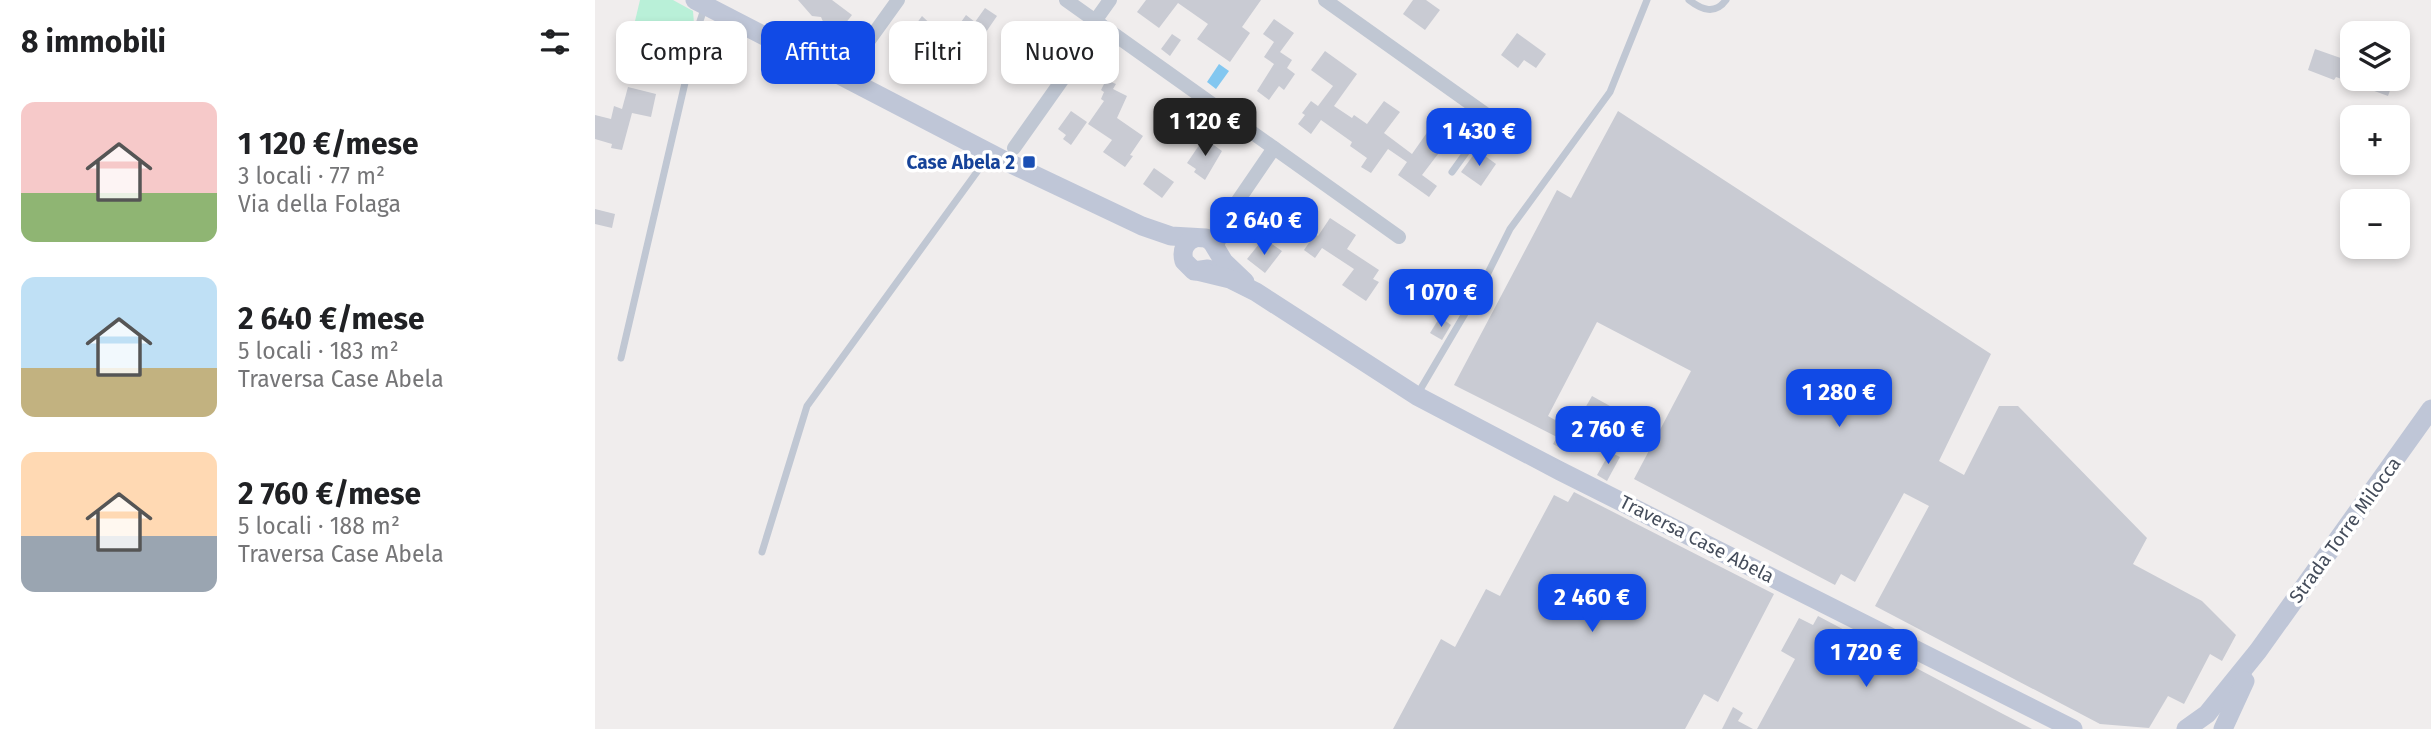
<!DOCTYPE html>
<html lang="it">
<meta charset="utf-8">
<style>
body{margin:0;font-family:"Fira Sans",sans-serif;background:#f6f6f6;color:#202124;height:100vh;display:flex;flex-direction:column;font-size:26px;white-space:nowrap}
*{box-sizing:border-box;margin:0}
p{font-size:23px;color:#757577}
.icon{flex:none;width:38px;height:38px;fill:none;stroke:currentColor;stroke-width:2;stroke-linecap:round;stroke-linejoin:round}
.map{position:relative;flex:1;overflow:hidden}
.side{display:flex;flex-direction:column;background:#fff;width:595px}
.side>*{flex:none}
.top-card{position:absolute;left:21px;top:21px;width:665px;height:63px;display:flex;gap:14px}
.buttons{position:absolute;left:1745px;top:21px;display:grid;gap:14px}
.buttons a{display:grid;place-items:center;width:70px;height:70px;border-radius:14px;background:#fff;box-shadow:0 4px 10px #0003;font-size:35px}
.price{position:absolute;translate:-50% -60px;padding:0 16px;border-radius:14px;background:#114ae6;color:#fff;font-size:23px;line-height:46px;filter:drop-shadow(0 2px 4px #0008)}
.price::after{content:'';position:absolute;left:50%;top:42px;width:21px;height:16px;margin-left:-10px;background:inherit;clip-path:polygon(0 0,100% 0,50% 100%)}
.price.active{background:#222;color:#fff}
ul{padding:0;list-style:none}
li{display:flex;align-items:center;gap:21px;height:175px;padding:0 21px}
li span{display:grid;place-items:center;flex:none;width:196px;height:140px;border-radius:14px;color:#555}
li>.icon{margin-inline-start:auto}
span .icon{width:84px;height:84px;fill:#fffc;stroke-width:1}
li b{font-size:30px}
h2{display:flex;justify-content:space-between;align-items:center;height:84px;padding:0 21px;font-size:30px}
.chip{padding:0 24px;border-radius:14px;background:#fff;box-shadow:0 4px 10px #0003;font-size:24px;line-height:63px}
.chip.active{background:#114ae6;color:#fff}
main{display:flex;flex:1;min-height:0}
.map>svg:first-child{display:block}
.green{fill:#b9f0d8}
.water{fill:#83c7f0}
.building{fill:#c9cbd3}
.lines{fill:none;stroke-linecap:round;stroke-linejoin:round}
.lane{stroke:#c0c7d3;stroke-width:7}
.street{stroke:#c0c7d3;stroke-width:14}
.secondary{stroke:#bfc6d7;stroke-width:19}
.transit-dot{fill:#1a4fb4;stroke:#fff;stroke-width:2.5}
.labels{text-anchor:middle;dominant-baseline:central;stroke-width:7;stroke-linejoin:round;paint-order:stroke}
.transit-label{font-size:19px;font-weight:bold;fill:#164399;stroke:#fff;text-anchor:end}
.street-label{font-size:19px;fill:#454d5b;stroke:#fff}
</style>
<main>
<section class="side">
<h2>8 immobili<svg class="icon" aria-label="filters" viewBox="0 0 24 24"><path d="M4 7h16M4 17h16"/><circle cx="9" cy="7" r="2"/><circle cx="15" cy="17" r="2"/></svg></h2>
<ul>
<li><span style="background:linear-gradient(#f6c9c9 65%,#8fb573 0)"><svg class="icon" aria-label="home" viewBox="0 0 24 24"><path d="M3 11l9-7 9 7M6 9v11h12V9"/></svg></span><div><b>1 120 €/mese</b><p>3 locali · 77 m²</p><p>Via della Folaga</p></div></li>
<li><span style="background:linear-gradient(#bfe0f5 65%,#c2b280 0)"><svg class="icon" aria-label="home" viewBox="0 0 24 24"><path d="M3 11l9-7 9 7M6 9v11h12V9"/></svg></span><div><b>2 640 €/mese</b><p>5 locali · 183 m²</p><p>Traversa Case Abela</p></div></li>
<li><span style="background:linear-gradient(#ffd9b3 60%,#9aa5b1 0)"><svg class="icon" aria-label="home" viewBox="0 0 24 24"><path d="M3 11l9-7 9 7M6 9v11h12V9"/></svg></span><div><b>2 760 €/mese</b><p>5 locali · 188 m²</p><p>Traversa Case Abela</p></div></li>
</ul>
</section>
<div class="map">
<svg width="1836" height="729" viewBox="0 0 1836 729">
<rect width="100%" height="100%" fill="#f0eded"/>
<polygon class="green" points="45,0 78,0 98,11 99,24 89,76 30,63"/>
<polygon class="water" points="624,64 634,71 621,89 612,82"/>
<g class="building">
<polygon points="203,0 237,0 257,15 243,33 230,26 226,17 217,16"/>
<polygon points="551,0 666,0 647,27 655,33 635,62 602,39 613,24 583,3 564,28 542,12"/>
<polygon points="818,0 831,0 845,10 830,30 808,14"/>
<polygon points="390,8 402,16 389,35 382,30 370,48 361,41 370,29 364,25 371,15 380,22"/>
<polygon points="327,16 343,31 334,44 316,31"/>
<polygon points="679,19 699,33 685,52 697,60 692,68 700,74 689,90 684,86 674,100 662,91 679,64 669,57 679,42 668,34"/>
<polygon points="442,28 453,35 446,45 435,38"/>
<polygon points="922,33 951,54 941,68 929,60 923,68 906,55"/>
<polygon points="577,34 586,40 575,56 566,49"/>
<polygon points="1720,49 1757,62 1757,79 1799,79 1793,96 1741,77 1739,80 1713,70"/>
<polygon points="730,51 762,74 739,106 757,118 759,115 772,124 789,101 805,112 789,133 817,154 838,124 856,137 827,175 842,186 834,197 803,175 812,162 793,149 776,173 766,167 772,158 755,146 757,142 726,120 716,134 703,124 710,115 707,113 716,101 723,106 738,86 716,70"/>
<polygon points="511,80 521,84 518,89 532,96 522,118 548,136 535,155 538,156 530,167 508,152 517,140 493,124 509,101 506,99 509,92 506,90"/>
<polygon points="33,87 61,94 56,117 37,113 27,150 16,148 17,144 0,139 0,115 16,119 19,106 27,109"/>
<polygon points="476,111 492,122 476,145 468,139 471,135 463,129"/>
<polygon points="1023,111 1396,354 1344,461 1369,475 1404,406 1423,406 1552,538 1538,564 1607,601 1641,635 1627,661 1615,654 1589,704 1573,696 1554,728 1505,724 1280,606 1334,506 1309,493 1260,582 1246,574 1240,585 1039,479 1096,371 1002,322 953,416 978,430 967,449 958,444 962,437 859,385 962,190 976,198"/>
<polygon points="609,138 627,151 610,180 599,172 601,169 592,163"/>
<polygon points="882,150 901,164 886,186 866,172"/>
<polygon points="559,168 579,182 567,198 548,184"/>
<polygon points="693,197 714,212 703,228 683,214"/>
<polygon points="0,209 20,214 17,228 0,224"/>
<polygon points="735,218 761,235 752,249 784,270 778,279 784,282 771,301 747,285 759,269 727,248 720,258 709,250 720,234 723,236"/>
<polygon points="674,242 687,251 670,273 652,259 664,244 670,249"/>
<polygon points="820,271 836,282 823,301 807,290"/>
<polygon points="845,317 856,325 847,340 835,333"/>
<polygon points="997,396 1015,406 1000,432 982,422"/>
<polygon points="1015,452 1025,457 1012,481 1002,475"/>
<polygon points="979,492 1179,594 1123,702 1109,694 1090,729 798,729 846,639 860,647 891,589 905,596 959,495 973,502"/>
<polygon points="1223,616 1408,714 1437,729 1162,729 1200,659 1186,651 1204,618 1218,625"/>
<polygon points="1138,707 1148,713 1143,721 1158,729 1127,729"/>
</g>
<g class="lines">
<g class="lane">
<path d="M1094,0c13,10 26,15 37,0"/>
<polyline points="857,172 896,118"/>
<polyline points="26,358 103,27 110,6"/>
<polyline points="822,395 888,283 915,229 1015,92 1052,0"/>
<polyline points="167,552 212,406 395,154"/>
</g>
<g class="street">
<polyline points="471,0 804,237"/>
<polyline points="730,0 896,118"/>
<polyline points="500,21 515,0"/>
<polyline points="257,64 303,0"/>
<polyline points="419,148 506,25"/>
<polyline points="621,248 638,208 679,148"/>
</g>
<g class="secondary">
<polyline points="100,0 414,163 547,226 576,236 611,238 617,242 629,262 650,282"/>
<path d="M600,238c-10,4 -14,12 -11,23l10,10 14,-2"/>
<polyline points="602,271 635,279 661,292 822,396 965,471 1478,729"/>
<polyline points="1591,729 1612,714 1663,651 1836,409"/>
<polyline points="1628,729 1650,681"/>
</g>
</g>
<rect class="transit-dot" x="427" y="155" width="14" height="14" rx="3.5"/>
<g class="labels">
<g class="transit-label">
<text x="420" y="162">Case Abela 2</text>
</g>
<g class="street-label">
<text transform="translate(1750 530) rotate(-54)">Strada Torre Milocca</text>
<text transform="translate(1102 539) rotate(27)">Traversa Case Abela</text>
</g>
</g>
</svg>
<div class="buttons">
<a><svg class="icon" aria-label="layers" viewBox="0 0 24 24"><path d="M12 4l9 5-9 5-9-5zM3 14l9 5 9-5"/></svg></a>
<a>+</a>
<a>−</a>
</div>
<b class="price active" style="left:610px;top:158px">1 120 €</b>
<b class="price" style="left:884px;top:168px">1 430 €</b>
<b class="price" style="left:669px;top:257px">2 640 €</b>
<b class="price" style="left:846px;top:329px">1 070 €</b>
<b class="price" style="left:1244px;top:429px">1 280 €</b>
<b class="price" style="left:1013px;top:466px">2 760 €</b>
<b class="price" style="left:997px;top:634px">2 460 €</b>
<b class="price" style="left:1271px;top:689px">1 720 €</b>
<div class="top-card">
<a class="chip">Compra</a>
<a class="chip active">Affitta</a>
<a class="chip">Filtri</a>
<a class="chip">Nuovo</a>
</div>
</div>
</main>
